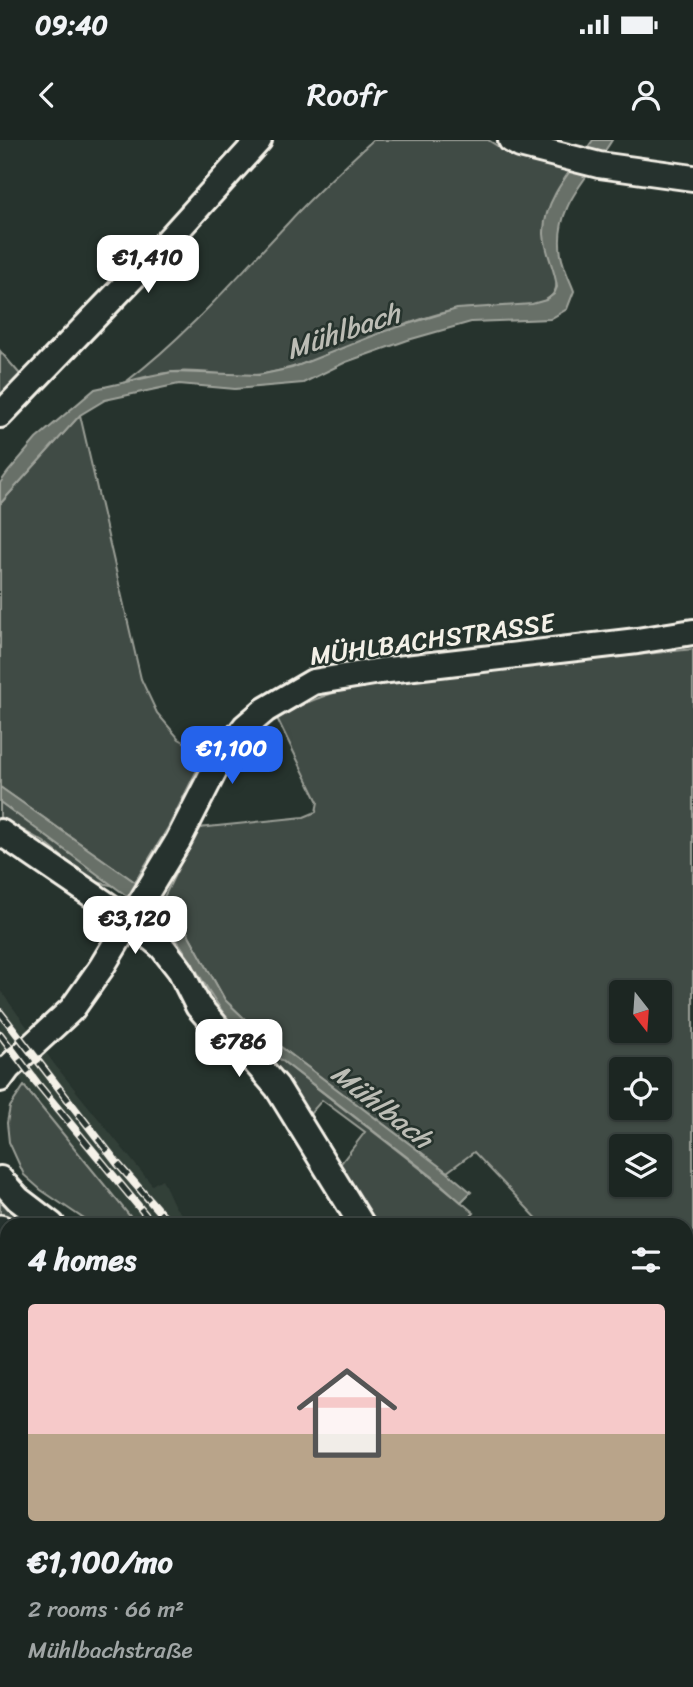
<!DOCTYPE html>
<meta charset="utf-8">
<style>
body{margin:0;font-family:Sriracha,sans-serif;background:#29322f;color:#f1f3f6;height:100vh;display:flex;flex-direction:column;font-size:26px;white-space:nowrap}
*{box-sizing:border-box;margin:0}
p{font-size:23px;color:#a0a5a5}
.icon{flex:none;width:38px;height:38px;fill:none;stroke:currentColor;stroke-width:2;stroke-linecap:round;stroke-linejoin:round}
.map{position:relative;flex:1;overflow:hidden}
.panel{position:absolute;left:0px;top:1078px;width:693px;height:469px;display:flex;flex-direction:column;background:#1c2622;border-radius:21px 21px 0 0;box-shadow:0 2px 5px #0004,0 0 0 2px #3a4340}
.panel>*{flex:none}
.needle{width:46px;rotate:163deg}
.buttons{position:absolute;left:609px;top:840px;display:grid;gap:14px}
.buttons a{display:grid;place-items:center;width:63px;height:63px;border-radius:7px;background:#1c2622;box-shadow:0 2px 5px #0004,0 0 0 2px #3a4340;font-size:35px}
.price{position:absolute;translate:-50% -60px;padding:0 16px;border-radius:14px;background:#fff;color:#222;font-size:23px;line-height:46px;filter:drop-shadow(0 2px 4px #0008)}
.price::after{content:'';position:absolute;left:50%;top:42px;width:21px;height:16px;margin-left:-10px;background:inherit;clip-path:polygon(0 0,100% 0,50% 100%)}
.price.current{background:#2563eb;color:#fff}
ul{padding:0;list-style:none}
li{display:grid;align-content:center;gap:14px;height:371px;padding:0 28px}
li+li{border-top:2px solid #3a4340}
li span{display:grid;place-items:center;height:217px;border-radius:7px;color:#555}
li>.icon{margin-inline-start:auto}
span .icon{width:126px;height:126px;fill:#fffc;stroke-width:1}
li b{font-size:30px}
h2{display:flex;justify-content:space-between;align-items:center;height:84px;padding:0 28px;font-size:30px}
.status{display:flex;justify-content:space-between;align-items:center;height:49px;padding:0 35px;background:#1c2622;direction:ltr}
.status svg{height:19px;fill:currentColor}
header{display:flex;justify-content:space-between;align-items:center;height:91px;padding:0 28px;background:#1c2622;font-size:32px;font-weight:600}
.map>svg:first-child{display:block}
.built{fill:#333f39}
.green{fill:#414b45;stroke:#9a9e96;stroke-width:2;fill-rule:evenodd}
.water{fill:#676f68;stroke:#9fa39b;stroke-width:2}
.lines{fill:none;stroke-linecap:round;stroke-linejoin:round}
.stream{stroke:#9fa39b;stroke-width:6}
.street-casing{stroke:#f4f1e8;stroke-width:30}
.secondary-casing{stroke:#f4f1e8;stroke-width:40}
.street{stroke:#26332d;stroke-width:24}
.secondary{stroke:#26332d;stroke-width:35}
.rail-casing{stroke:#f4f1e8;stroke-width:8}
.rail{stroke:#26332d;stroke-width:5;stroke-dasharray:16;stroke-linecap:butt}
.labels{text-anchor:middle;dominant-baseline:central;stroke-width:5;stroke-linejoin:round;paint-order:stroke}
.street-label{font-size:26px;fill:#f4f1e8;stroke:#26332d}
.water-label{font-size:28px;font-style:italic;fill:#bcbdb5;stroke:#26332d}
</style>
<div class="status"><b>09:40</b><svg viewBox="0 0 49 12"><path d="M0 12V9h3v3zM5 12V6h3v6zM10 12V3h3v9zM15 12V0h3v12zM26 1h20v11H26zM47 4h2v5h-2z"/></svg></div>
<header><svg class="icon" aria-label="back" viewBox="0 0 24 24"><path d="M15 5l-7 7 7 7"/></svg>Roofr<svg class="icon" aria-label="person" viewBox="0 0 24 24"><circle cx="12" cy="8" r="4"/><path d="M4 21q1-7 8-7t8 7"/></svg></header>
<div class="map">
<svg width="693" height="1547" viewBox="0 0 693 1547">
<rect width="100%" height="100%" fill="#26332d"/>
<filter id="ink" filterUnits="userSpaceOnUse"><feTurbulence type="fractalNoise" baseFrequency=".0143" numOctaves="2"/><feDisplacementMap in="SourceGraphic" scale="14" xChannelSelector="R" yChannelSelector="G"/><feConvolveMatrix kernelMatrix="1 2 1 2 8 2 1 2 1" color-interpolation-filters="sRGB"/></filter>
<g filter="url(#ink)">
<g class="built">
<polygon points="0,850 55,925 152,1045 162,1039 175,1067 191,1085 135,1085 0,914"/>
<polygon points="0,1123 7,1132 7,1367 0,1370"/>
<polygon points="89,1540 364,1540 374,1542 379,1547 92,1547"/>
<polygon points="426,1540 622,1540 629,1547 429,1547"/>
</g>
<g class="green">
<path d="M373,0h115l22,14 61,16c-12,20 -26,38 -26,63 -1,16 19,49 8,61 -16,20 -74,11 -98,16 -66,14 -125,52 -191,64 -30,5 -61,-5 -90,-2 -16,1 -32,6 -47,9 60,-46 109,-103 161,-158 26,-29 56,-56 85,-83z"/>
<polygon points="0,211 25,240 0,264"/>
<polygon points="80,275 141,539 157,573 179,599 205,614 169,686 135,742 0,647 0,364"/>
<path d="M693,509v770l-7,1v-195h-143l-69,-73 -27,20 -198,-149 -24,-23 -40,-72 -24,-25 37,-75 106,-11 12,-5 2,-10 -41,-84c27,-17 56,-25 86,-34zM621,852h39v39h-39zM621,929h39v39h-39zM621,1006h39v39h-39z"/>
<polygon points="0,662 115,746 92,741 44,702 0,677"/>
<path d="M153,774c12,10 24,22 33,35 10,16 16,38 29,51 80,79 175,139 259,213l-11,12h-89l-39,-54 30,-39 -43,-32 -18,21 -96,-115 -37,-65 -21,-21z"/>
<polygon points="24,946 133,1080 135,1085 93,1085 41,1050 24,1035 9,1002 7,983 10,967"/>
<polygon points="0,1061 29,1085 8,1085 0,1075"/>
<polygon points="693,1295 693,1357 686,1360 686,1299"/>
<polygon points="0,1405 7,1405 7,1540 89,1540 92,1547 0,1547"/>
<polygon points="686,1519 693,1525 693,1547 629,1547 622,1540 686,1540"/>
</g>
<g class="water">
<path d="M593,0h19c-23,38 -59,65 -51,115 2,12 9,25 13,36l-7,18 -17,10 -79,3 -63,18 -62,22 -43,21 -68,6 -56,-5 -74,16 -25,15 -80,89v-21l8,-11 28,-33 59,-50 77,-17 87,3 33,-7 93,-37 72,-22 75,-5 14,-4 8,-6 3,-7c-2,-18 -12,-35 -13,-53 -1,-35 30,-67 49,-94z"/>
<path d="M0,647l135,95 26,21 24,25 40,72 24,23 198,149 24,20 -10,10 -28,-25 -205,-158c-23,-30 -38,-64 -62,-94l-166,-123z"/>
<polygon points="686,1398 693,1410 693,1448 686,1436"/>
</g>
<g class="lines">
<polyline class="stream" points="85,1540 87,1547"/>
<g class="street-casing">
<g id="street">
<polyline points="511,0 520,5 599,25 693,38"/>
<polyline points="0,275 162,107 259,0"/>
<polyline points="0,692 129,780 162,807 180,830 198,866 220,891 256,923 277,947 362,1085"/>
<polyline points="0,939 8,928 72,869 101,828 178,701 219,621 245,587 265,570 313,542 380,531 637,501 693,492"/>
<polyline points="0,1039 18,1059 52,1085"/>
<polyline points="686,1289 693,1285"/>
<polyline points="0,1385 7,1382"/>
<polyline points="686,1514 693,1520"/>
<polyline points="310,1547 317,1540"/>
</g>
</g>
<g class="secondary-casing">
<g id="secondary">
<polyline points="0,1093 7,1102"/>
<polyline points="407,1540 410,1547"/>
</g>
</g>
<use href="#street" class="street"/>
<use href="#secondary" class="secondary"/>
<g class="rail-casing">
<g id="rail">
<polyline points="0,872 117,1023 171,1085"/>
<polyline points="0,894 37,943 154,1085"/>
<polyline points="583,1540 590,1547"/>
<polyline points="599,1540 606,1547"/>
</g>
</g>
<use href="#rail" class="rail"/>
</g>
</g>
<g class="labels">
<g class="street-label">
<text transform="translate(432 499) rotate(-8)">MÜHLBACHSTRASSE</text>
</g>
<g class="water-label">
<text transform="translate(343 191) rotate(-19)">Mühlbach</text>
<text transform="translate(382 966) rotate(38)">Mühlbach</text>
</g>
</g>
</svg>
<div class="buttons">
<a><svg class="needle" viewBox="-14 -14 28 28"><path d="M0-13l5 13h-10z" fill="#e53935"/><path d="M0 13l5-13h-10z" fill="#a0a5a5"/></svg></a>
<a><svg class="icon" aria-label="locate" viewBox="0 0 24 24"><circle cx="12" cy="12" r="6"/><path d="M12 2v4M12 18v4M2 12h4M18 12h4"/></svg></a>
<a><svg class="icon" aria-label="layers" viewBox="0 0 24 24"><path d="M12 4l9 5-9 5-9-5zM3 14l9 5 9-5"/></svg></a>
</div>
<b class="price" style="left:148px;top:155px">€1,410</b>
<b class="price current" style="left:232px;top:646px">€1,100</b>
<b class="price" style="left:135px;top:816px">€3,120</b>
<b class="price" style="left:239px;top:939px">€786</b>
<section class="panel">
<h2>4 homes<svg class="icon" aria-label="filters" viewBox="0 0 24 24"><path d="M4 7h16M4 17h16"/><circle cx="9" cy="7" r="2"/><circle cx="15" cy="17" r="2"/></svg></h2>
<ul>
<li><span style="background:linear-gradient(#f6c9c9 60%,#b9a48a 0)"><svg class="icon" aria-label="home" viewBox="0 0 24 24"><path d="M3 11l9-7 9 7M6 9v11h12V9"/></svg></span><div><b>€1,100/mo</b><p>2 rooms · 66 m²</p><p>Mühlbachstraße</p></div></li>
</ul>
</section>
</div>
